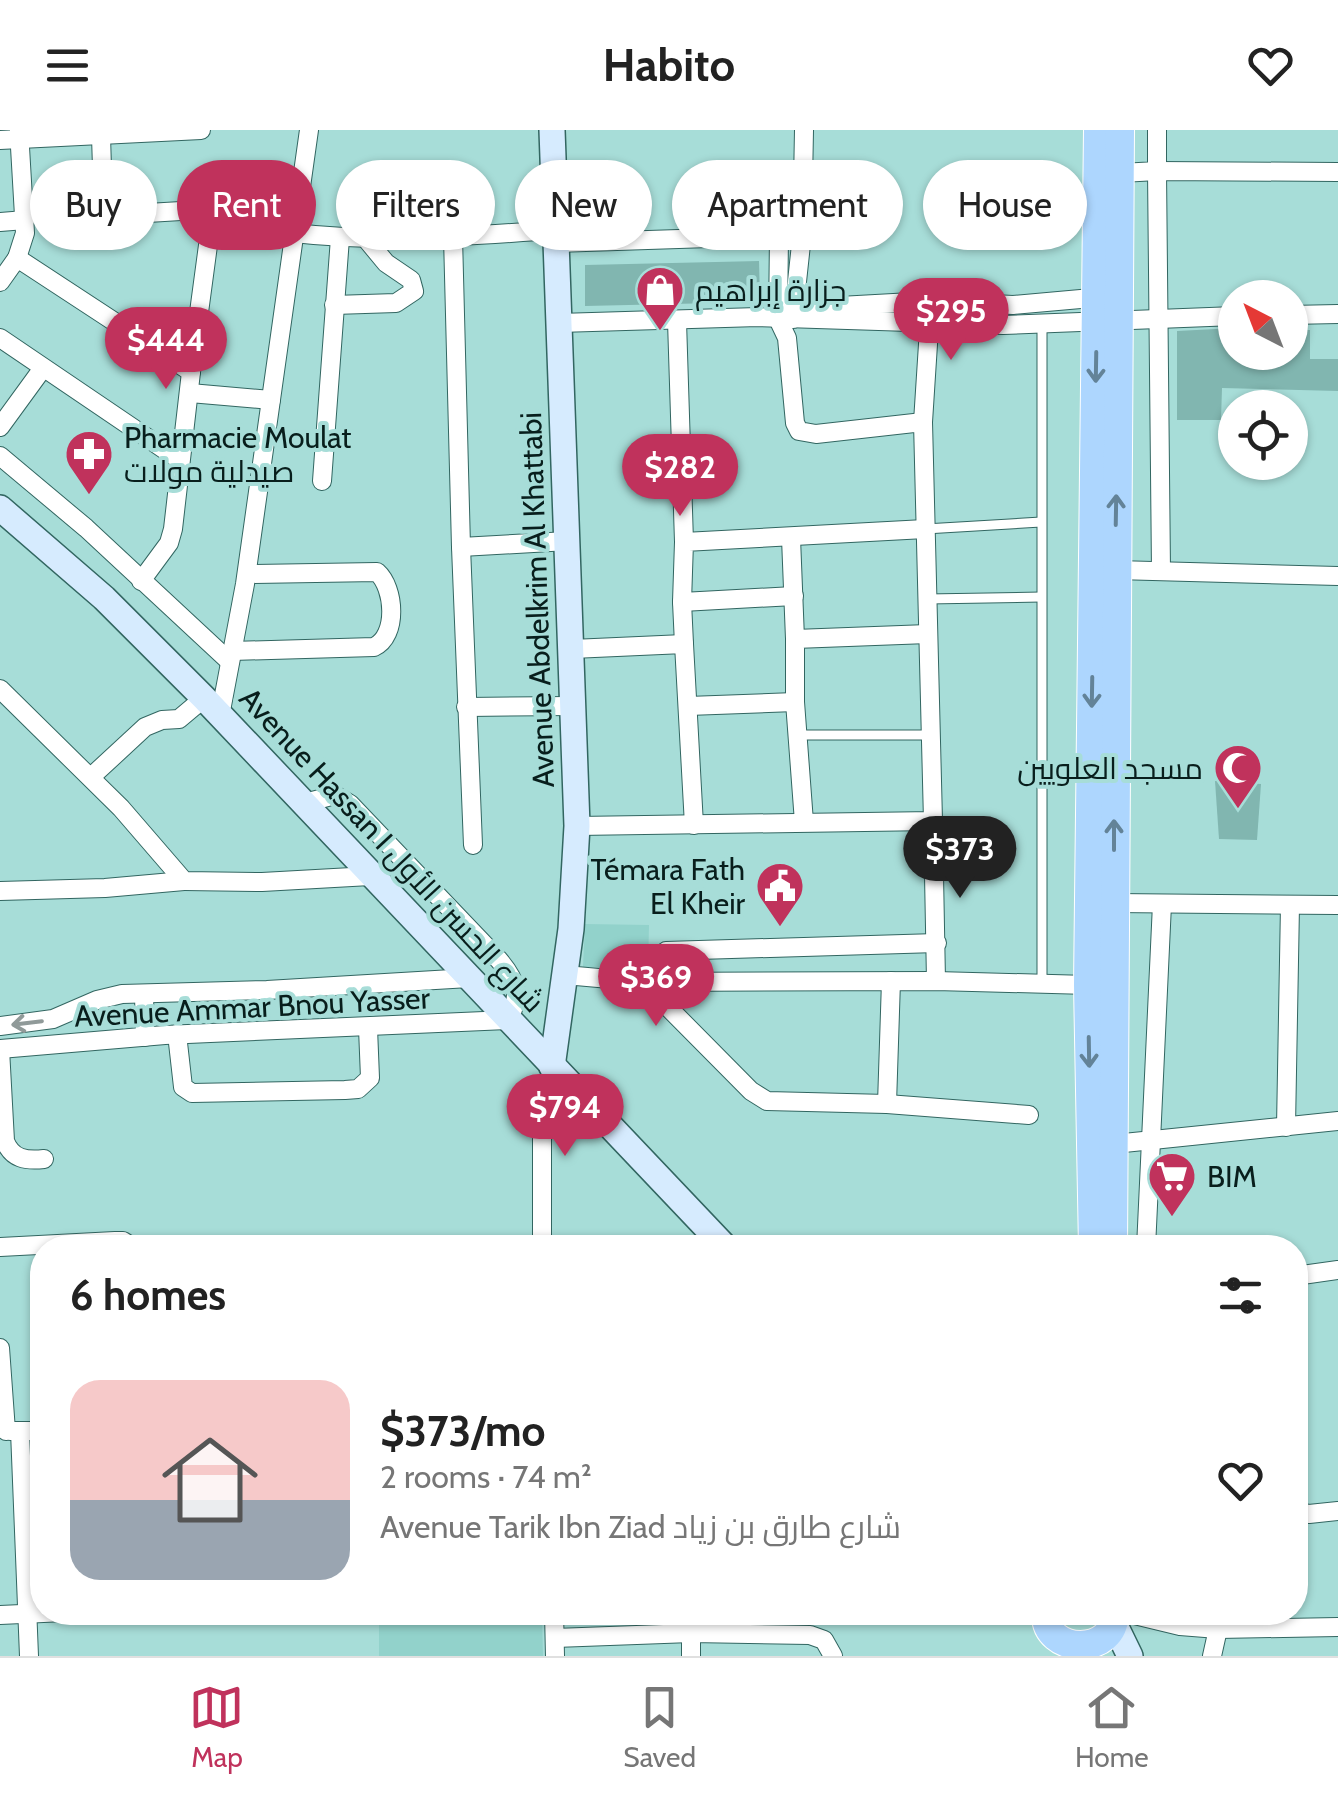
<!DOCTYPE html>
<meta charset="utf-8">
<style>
body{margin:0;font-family:Cabin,Cairo,sans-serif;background:#f2f2f2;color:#222;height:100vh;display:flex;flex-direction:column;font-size:38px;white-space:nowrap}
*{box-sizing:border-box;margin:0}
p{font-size:32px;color:#767676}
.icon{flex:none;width:55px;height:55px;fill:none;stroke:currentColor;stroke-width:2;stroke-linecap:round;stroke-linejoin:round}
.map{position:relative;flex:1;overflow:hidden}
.panel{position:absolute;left:30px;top:1105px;width:1278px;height:390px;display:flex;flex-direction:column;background:#fff;border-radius:40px;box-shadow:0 2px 8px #0004}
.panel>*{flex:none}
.top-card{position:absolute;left:30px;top:30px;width:1280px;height:90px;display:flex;gap:20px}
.needle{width:65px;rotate:318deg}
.fabs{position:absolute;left:1218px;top:150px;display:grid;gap:20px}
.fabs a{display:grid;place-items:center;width:90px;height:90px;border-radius:50%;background:#fff;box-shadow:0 2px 8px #0004;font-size:50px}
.price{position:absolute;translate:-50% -85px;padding:0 22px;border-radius:35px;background:#c0325c;color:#fff;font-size:32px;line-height:65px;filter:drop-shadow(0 2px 5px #0008)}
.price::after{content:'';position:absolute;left:50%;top:60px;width:30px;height:22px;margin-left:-15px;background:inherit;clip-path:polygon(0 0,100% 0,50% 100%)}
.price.selected{background:#222;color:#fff}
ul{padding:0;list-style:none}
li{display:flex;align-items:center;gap:30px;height:250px;padding:0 40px}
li+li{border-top:2px solid #e0e0e0}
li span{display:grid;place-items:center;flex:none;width:280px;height:200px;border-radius:30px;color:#555}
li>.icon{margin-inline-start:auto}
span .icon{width:120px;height:120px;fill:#fffc;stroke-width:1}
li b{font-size:42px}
h2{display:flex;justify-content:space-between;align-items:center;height:120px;padding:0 40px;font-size:42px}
.tag{padding:0 35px;border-radius:45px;background:#fff;box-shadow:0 2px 8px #0004;font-size:35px;line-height:90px}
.tag.selected{background:#c0325c;color:#fff}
header{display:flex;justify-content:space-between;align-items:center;height:130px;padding:0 40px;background:#fff;font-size:45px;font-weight:700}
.menu{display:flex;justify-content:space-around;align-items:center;height:140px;border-top:2px solid #e0e0e0;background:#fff;font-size:28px;color:#767676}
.menu a{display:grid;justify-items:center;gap:5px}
.menu .selected{color:#c0325c}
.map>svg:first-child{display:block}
.built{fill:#92d2cb}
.building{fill:#81b6b0}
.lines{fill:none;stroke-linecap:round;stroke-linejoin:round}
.lane-casing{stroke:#326661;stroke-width:11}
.street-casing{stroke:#326661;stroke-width:20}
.secondary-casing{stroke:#326661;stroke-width:28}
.primary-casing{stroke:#fff;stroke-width:30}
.lane{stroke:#fff;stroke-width:9}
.street{stroke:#fff;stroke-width:18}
.secondary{stroke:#d6ebfe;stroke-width:25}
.primary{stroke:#add6fe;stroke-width:28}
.oneway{stroke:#638398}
.oneway2{stroke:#909a99}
.labels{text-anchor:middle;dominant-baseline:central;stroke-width:8;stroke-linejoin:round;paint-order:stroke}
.poi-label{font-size:30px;fill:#081e1c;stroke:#a7ddd8;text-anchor:start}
.street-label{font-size:30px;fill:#081e1c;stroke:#a7ddd8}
</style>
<header><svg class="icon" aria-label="menu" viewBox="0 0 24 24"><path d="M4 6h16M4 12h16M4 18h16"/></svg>Habito<svg class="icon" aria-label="heart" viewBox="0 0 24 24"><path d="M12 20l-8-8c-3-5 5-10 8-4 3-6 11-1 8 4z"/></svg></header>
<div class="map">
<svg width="1338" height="1526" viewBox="0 0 1338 1526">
<rect width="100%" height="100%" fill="#a7ddd8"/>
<g class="built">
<polygon points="585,794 649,795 648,838 583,837"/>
<polygon points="379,1483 542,1483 543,1526 379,1526"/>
</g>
<g class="building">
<polygon points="759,131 760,172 585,176 585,135"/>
<polygon points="1235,198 1235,222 1290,222 1290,200 1310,200 1310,229 1338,229 1338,261 1222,258 1221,290 1177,290 1177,201"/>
<polygon points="1215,651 1261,654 1257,710 1219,709"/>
</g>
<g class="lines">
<g class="lane-casing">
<g id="lane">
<polyline points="1042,194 1042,856"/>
<polyline points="925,399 1041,392"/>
<polyline points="927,469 1041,467"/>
<polyline points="798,605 930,605"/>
</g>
</g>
<g class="street-casing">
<g id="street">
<polyline points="101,6 103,70 109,78 131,84 298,74"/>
<polyline points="0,10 201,0"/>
<polyline points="1121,43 1157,41 1157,0"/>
<polyline points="0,92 25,90"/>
<path d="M294,103c87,10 173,3 261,-3"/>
<polyline points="453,107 461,417 473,715"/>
<polyline points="555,113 802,105"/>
<polyline points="17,128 25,103 19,0"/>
<polyline points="0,152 17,128 191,242 173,399 169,413 141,451"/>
<polyline points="334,175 396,173 414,161 411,150 386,133 367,110"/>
<polyline points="785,179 930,171 1013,175 1103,167"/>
<polyline points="1290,185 1338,184"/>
<polyline points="793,189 802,105 804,0"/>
<polyline points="677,191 684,412"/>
<polyline points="559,193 758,187 1003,195 1235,186"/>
<polyline points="0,208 180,330"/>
<polyline points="191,242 213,78"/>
<polyline points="190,263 271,270"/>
<polyline points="923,292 930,183"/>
<polyline points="0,297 43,238"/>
<polyline points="0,326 86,398 229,531"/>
<polyline points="322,351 340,108"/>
<polyline points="791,408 795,509"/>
<polyline points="461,417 568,411"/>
<polyline points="1116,440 1338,446"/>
<polyline points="1161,441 1157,41 1338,42"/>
<polyline points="794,466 682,472 684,412 925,399"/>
<polyline points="682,472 684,514"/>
<polyline points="572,519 684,514 694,695"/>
<path d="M232,521l142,-4c24,-11 21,-59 3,-75l-130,2"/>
<polyline points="0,559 121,678 184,751 262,752 370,746"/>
<polyline points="688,576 795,572"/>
<polyline points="466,577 572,576"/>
<polyline points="220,586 245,454 309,0"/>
<polyline points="91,647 145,597 162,590 179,589 204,568"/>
<polyline points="933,691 936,851"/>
<polyline points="804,692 795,572 795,509 928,504"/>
<polyline points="577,696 933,691 923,292 816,304 799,301 795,293 787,208 778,189 779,106"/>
<polyline points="0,761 105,758 184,751"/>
<polyline points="1114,773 1338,775"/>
<polyline points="937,813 666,821 647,836 643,852 751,961 767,971 887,974 1029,985"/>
<polyline points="565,845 643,852 936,851 1088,855"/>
<polyline points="144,864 145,907"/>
<polyline points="0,896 53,889 97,870 122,864 267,860 469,848"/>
<polyline points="177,904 183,957 192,963 345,960 358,959 370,948 368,898"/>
<path d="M0,919l165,-14 342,-15c16,-23 9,-40 -8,-60l-149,-156 -15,-9 -34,9"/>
<path d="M0,919l5,92c7,18 21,20 39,18"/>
<polyline points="887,974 891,851"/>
<polyline points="1286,997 1290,775"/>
<polyline points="1114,1014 1338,991"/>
<polyline points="0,1117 115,1111 123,1111 134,1118"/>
<polyline points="542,1118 542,1001 552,937"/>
<polyline points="1146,1118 1162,774"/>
<polyline points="1295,1146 1338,1140"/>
<polyline points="0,1218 6,1301"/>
<polyline points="10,1301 42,1301"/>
<polyline points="20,1301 29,1526"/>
<polyline points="1295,1381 1309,1384 1338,1381"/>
<polyline points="554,1482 555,1526"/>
<polyline points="1122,1482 1180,1496 1218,1499 1338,1497"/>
<polyline points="0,1485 65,1482"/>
<polyline points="555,1508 691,1503 810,1505 824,1510 833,1526"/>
<polyline points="691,1526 691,1503"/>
<polyline points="1212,1526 1218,1499 1215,1482"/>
</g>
</g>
<g class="secondary-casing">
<g id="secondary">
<polyline points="552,0 577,696 571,799 552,937"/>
<polyline points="0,378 104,468 204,568 726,1118"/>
<polyline points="1114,1493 1130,1526"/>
</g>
</g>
<g class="primary-casing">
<g id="primary">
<polyline points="1093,1118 1088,855 1098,0"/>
<polyline points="1113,1118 1120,0"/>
<path d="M1046,1482c-3,44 72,44 68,0"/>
</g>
</g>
<use href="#lane" class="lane"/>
<use href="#street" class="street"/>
<use href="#secondary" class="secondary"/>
<use href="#primary" class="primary"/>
</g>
<defs><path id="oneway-shaft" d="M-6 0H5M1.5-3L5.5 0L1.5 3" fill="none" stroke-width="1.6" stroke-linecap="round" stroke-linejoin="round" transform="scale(2.5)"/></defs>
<g class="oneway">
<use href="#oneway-shaft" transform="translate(1096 237) rotate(91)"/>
<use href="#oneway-shaft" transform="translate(1116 380) rotate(-89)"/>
<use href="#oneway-shaft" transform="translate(1092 562) rotate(91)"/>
<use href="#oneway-shaft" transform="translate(1114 705) rotate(-90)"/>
<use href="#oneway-shaft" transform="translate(1089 922) rotate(89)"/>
</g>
<use class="oneway2" href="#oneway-shaft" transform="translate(27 893) rotate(173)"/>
<defs>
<g id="shop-pin" transform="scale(2.5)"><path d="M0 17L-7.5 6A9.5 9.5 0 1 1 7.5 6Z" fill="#c0325c" stroke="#a7ddd8"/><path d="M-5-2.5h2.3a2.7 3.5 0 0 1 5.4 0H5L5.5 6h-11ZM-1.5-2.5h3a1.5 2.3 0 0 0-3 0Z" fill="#fff"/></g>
<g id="pharmacy-pin" transform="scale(2.5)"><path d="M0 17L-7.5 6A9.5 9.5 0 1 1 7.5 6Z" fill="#c0325c" stroke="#a7ddd8"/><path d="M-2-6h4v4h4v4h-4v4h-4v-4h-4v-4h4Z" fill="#fff"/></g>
<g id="mosque-pin" transform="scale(2.5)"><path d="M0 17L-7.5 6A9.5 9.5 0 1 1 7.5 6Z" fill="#c0325c" stroke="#a7ddd8"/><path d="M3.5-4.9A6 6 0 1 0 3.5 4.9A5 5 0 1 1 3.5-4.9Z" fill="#fff"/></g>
<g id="civic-pin" transform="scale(2.5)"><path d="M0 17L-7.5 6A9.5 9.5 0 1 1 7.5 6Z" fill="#c0325c" stroke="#a7ddd8"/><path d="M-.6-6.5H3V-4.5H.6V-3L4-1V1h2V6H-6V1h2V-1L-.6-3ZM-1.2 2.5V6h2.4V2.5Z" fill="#fff"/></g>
<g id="supermarket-pin" transform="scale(2.5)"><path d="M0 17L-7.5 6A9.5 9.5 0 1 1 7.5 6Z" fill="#c0325c" stroke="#a7ddd8"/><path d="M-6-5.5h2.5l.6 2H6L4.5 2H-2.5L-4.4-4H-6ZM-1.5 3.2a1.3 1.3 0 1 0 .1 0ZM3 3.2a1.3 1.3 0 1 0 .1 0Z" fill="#fff"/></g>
</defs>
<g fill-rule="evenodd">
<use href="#shop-pin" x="660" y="160"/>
<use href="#pharmacy-pin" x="89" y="324"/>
<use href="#mosque-pin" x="1238" y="638"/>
<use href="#civic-pin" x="780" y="756"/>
<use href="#supermarket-pin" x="1172" y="1046"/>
</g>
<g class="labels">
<g class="poi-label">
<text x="695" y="160">جزارة إبراهيم</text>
<text x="124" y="307">Pharmacie Moulat<tspan x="124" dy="34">صيدلية مولات</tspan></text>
<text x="1203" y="638" text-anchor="end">مسجد العلويين</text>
<text x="745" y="739" text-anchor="end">Témara Fath<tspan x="745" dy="34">El Kheir</tspan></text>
<text x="1207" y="1046">BIM</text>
</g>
<g class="street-label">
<text transform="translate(537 470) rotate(-92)">Avenue Abdelkrim Al Khattabi</text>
<text transform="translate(392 720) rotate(47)">Avenue Hassan I شارع الحسن الأول</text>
<text transform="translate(252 877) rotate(-3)">Avenue Ammar Bnou Yasser</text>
</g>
</g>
</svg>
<div class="fabs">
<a><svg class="needle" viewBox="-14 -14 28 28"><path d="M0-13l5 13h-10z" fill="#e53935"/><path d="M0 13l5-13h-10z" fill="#767676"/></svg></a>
<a><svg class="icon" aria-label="locate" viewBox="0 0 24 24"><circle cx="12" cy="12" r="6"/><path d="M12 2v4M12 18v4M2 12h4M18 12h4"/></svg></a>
</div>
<b class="price" style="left:951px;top:233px">$295</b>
<b class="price" style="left:166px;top:262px">$444</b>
<b class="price" style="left:680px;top:389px">$282</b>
<b class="price selected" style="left:960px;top:771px">$373</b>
<b class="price" style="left:656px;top:899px">$369</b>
<b class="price" style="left:565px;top:1029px">$794</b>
<div class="top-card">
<a class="tag">Buy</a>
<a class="tag selected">Rent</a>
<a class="tag">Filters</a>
<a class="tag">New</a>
<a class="tag">Apartment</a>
<a class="tag">House</a>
</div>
<section class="panel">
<h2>6 homes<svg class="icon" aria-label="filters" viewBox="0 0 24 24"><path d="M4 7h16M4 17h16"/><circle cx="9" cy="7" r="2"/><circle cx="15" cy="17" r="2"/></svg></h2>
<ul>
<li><span style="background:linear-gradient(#f6c9c9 60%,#9aa5b1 0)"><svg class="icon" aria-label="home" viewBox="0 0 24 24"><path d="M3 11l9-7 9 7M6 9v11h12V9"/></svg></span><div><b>$373/mo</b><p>2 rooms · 74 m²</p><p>Avenue Tarik Ibn Ziad شارع طارق بن زياد</p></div><svg class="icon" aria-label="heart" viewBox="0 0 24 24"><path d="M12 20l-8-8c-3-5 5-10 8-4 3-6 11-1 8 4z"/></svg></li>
</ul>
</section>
</div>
<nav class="menu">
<a class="selected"><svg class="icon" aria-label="map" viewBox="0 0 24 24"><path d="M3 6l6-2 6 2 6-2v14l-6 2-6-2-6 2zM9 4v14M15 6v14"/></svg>Map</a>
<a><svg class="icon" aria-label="saved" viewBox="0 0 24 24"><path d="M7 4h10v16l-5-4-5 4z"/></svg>Saved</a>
<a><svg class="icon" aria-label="home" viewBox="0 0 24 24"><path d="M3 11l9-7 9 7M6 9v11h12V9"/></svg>Home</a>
</nav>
